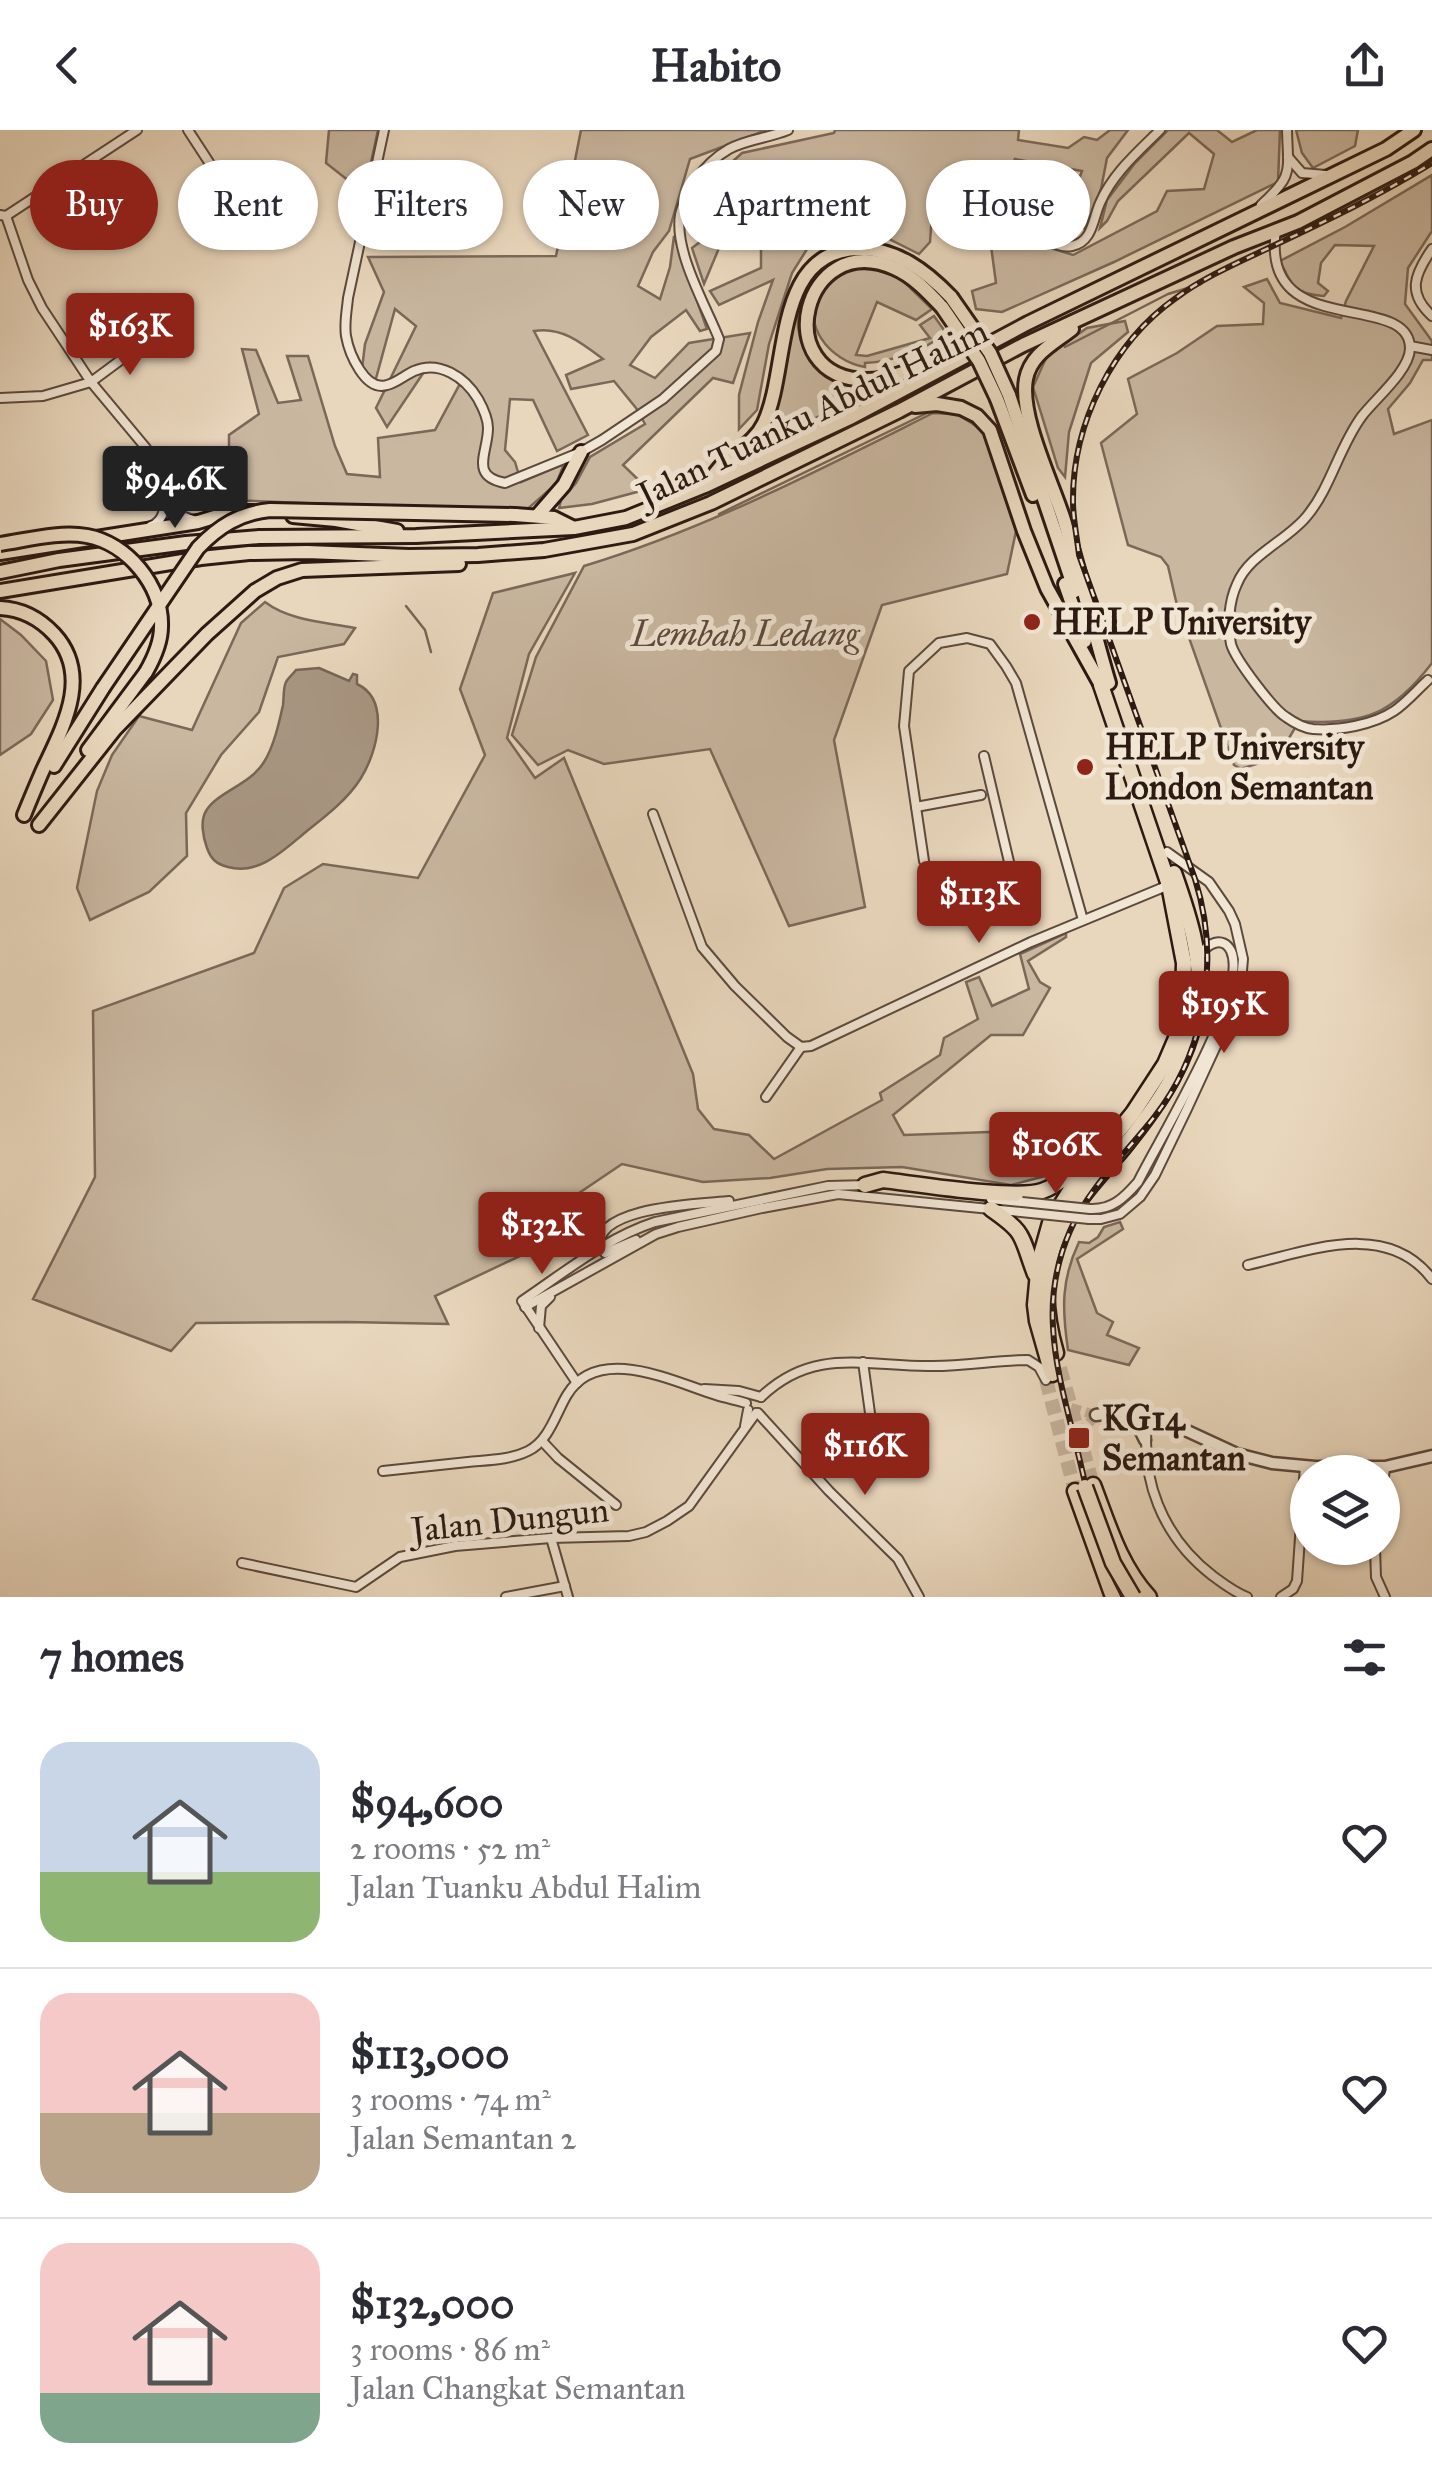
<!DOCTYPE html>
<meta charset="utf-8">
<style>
body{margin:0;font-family:"IM FELL Great Primer",serif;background:#f2f2f3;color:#2b2b33;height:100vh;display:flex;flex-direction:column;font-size:38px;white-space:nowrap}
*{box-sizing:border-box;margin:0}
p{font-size:32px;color:#7c7c81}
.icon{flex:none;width:55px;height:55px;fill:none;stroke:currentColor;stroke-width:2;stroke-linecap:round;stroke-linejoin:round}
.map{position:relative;height:1467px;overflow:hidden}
.panel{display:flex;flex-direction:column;background:#fff;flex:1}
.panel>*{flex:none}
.banner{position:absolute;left:30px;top:30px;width:1372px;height:90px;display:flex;gap:20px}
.buttons{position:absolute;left:1290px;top:1325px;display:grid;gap:20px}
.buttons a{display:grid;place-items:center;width:110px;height:110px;border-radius:50%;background:#fff;box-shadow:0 2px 8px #0004;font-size:50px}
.price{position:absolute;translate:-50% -85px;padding:0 22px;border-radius:10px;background:#8f2418;color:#fff;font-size:32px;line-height:65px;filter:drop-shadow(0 2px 5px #0008)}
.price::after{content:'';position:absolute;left:50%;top:60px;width:30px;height:22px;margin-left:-15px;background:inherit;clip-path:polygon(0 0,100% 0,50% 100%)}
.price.on{background:#222;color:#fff}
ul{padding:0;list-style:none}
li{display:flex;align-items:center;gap:30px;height:250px;padding:0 40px}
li+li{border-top:2px solid #e1e1e2}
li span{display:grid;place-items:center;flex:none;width:280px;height:200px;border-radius:30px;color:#555}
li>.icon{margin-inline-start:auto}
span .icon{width:120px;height:120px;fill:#fffc;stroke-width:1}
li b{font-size:42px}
h2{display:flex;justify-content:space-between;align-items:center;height:120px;padding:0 40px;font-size:42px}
.pill{padding:0 35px;border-radius:45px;background:#fff;box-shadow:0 2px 8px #0004;font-size:35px;line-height:90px}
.pill.on{background:#8f2418;color:#fff}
header{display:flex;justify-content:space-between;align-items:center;height:130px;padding:0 40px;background:#fff;font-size:45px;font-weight:800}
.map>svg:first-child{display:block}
.green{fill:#c9b7a0;stroke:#7b6859;stroke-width:2.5}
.water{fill:#a99783;stroke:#776556;stroke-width:2.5}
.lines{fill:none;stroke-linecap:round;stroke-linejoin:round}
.stream{stroke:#776556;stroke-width:2.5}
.tertiary-tunnel{stroke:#c3b19b;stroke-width:10;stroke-dasharray:10 5;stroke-linecap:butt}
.motorway-tunnel{stroke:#c3b19b;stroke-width:14;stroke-dasharray:14 7;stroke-linecap:butt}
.minor-casing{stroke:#5c493d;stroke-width:12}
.tertiary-casing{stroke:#5c493d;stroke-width:15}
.primary-casing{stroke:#2d1a12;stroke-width:18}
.motorway-casing{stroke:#2d1a12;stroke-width:19}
.minor{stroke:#f1e5d4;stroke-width:8}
.tertiary{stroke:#f1e5d4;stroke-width:10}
.primary{stroke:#e9d7bd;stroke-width:12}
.motorway{stroke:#e9d7bd;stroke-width:14}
.rail-casing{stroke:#2d1a12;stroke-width:6}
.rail{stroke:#f1e5d4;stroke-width:2.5;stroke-dasharray:8;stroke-linecap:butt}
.minor-bridge-casing{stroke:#5c493d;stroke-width:12;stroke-linecap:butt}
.primary-bridge-casing{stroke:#2d1a12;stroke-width:18;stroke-linecap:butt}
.motorway-bridge-casing{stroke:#2d1a12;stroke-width:19;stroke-linecap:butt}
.minor-bridge{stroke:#f1e5d4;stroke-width:8}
.primary-bridge{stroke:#e9d7bd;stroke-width:12}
.motorway-bridge{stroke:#e9d7bd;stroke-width:14}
.poi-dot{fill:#8f2418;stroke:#f1e5d4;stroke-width:4}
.labels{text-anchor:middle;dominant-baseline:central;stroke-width:10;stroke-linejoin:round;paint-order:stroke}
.street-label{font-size:35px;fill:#2d1a12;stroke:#f1e5d4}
.poi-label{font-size:35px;font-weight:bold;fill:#2d1a12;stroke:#f1e5d4;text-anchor:start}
.park-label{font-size:35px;font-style:italic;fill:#5c493d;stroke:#f1e5d4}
</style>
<header><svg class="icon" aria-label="back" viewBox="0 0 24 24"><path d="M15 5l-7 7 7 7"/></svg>Habito<svg class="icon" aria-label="share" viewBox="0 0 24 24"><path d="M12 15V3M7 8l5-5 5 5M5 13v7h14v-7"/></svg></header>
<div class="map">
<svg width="1432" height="1467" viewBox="0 0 1432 1467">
<rect width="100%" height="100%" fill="#e9d7bd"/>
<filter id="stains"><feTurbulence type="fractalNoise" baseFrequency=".002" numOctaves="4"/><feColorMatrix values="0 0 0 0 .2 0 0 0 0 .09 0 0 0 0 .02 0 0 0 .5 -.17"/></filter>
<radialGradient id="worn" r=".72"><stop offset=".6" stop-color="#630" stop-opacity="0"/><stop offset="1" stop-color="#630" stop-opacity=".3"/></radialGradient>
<g class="green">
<polygon points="329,0 378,0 361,79 349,51 326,33"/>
<path d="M581,0h186l-77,29 -21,72 -16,21 -15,34 22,13 10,-32 4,-31 33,93 -7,2 -14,-21 -35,27 -21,28 25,13 34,-35 61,-10 -17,50 -20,-5 -90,87 25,24 -56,15 -33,4 2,-8 15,-17 14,-26 55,-33 -9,-16 -22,-27 -43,8 -5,-14 37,-16c-21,-16 -42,-33 -69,-28l54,104 -31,16 -24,-51 -23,-1 -5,51 10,12 6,20 43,-18 -8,20 -32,28 -295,-12v-65l30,-21 -17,-65 14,1 22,53 23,-3 -14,-44h21l27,90 12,28 33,3 -2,-39 57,-8 28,-52 -15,-11 -18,-4 -43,64 -11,-19 40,-82 -21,-17 -20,73 -13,-13 3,-25 19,-52 -16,-35 188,-1z"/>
<polygon points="835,0 1019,0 1018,10 1068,18 1084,7 1097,10 1110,0 1128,0 1107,28 1101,59 1085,99 1066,85 1082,41 1015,29 1005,46 1021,71 1053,66 1057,81 1028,90 969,101 957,71 933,72 930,112 919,124 853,91 814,108 792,143 769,214 757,280 739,299 739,265 758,192 773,150 719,175 710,161 761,138 761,107 767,86 746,84 719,118 704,154 692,118 717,99 732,58 708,54 742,23 834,3"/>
<polygon points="1168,0 1217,0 1232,12 1257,0 1280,0 1278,52 1114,132 1002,182 976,179 972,161 996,153 991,116 1023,104 1035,113 1073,125 1157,81 1167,61 1204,59 1214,24 1189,3 1118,71 1107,91 1100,98 1107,70 1135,33"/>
<polygon points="1296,0 1358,0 1355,16 1313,38 1302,23"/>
<path d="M1432,45v56l-24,37 -3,36 27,37v19h-9l-13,23 -22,26 6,25 38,-14v243c-39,51 -68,63 -133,58l-21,36 -37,12 -7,-4 -58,-164 -8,-35 -7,-9 -33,-12 -27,-102 36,-29 -9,-35 49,-26 40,-27 46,-2 1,-21 -20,-16 23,-8 13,24 61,15 5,-17 28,-55 -39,-1 -14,18 -3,20 10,8 -4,5c-29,-2 -32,-10 -44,-35l65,-34z"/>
<path d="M851,132l43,10 38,37 -16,11 -39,-18 -21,53 11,1 63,-18 -10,-13 14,-9 10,14c-11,20 -56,32 -79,33v4c-35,-6 -66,-43 -45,-78 6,-11 21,-19 31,-27z"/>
<path d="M798,172c-2,21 0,51 21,64 9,6 48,14 61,18l-110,58 -8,-7 17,-37 15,-88z"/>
<polygon points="1125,191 1128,202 1091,233 1069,302 1065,347 1058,338 1033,257 1047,226 1087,198"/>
<path d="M933,283l24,1 27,17 32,100 -9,43 -125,31 -48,135 31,167 -76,19 -79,-177 -106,15 -36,-14 -30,15 -26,-30 24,-78 48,-91c122,-37 235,-96 349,-153z"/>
<polygon points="575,443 529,524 507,608 535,648 564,628 693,944 698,979 714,999 749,1005 774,1029 882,970 880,963 940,925 944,908 978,889 966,852 979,847 992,876 1029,859 1020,824 1066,803 1066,807 1028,831 1040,852 1050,858 1023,905 991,905 893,985 904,1005 1019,1001 1031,1022 1057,1012 1067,1025 1045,1046 1011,1055 902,1037 827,1039 770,1048 703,1052 622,1034 548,1084 520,1126 435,1166 448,1194 347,1192 196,1193 171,1221 33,1169 95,1047 93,881 254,823 284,758 323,734 418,748 485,625 460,559 493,463"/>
<path d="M265,472c25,19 60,20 90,26l-11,16 -66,13 -19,55 -38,43 -35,58 1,43 -38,36 -59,28 -13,-32 20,-97 15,-36 27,-39 53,14 49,-107z"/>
<polygon points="0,489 21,505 46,531 53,570 31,604 0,625"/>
<path d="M1120,1092l3,7 -46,30 20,54 16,9 -6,13 32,13 -10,17 -61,-15c-6,-41 -7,-70 11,-108l10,1 9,-6 6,-10z"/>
</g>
<path class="water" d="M319,538l30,13 4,-7 4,1v9c34,16 20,68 4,94 -13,21 -35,38 -54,53 -22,18 -48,45 -79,36 -12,-3 -17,-8 -21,-19 -4,-11 -7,-27 -1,-37 11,-19 44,-26 58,-49 10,-16 15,-39 19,-57 1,-7 0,-17 3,-23 2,-4 7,-8 10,-12z"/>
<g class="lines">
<g class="stream">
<polyline points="1065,217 1168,164 1201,154"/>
<polyline points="719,384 931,281"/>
<polyline points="406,476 425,500 431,522"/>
</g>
<g class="tertiary-tunnel">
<polyline points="1071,1278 1096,1285"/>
<polyline points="1079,1304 1096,1285"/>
</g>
<g class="motorway-tunnel">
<polyline points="1060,1238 1093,1355"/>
<polyline points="1046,1250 1075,1361"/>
</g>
<g class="minor-casing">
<g id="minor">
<polyline points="188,0 214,40 220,44 309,62"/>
<path d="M384,0l-36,168c-1,12 -4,25 -2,38 3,17 19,56 41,49 9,-2 18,-10 27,-14 25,-11 51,6 64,28 5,9 10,19 10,29 0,25 -19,48 17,55l76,-31 21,-12 61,-41 53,-48 3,-12c-13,-33 -45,-87 -39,-124 2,-11 10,-25 16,-35 9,-13 19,-23 33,-31 18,-10 40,-11 59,-19"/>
<polyline points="1288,27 1302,43 1326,45"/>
<path d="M1261,75c33,-30 27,-33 26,-75"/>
<polyline points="0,85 6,86 137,0"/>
<polyline points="6,86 28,150 42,178 91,252 146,318 169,378 176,384 193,390"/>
<path d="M1276,100c-17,113 135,59 134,119 -1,22 -35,50 -48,67 -23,31 -31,71 -55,100 -20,25 -58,38 -70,68 -8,17 -10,42 -6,60 4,15 42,65 55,73 7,5 18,11 27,12 25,2 60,-4 81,-18 12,-8 23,-21 34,-31"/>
<path d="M1007,101c9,-2 22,-4 31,1 11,7 19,17 34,14 21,-4 21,-28 28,-43 13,-30 38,-51 60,-73"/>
<path d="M1432,119c-18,26 -25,44 0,67"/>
<polyline points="1410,216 1432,220"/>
<polyline points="0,268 43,266 91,252 149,209 157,208"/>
<path d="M151,396c11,-5 13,-13 14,-25"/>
<polyline points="984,626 1010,736"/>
<polyline points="916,677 981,665"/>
<polyline points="653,684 702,817 735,856 787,907 801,917"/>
<polyline points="924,731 904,596 909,541 939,513 967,508 990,514 1006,536 1016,553 1083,790"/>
<polyline points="766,967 801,917 811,916 1031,812 1169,755"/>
<polyline points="991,1069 1022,1072"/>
<path d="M1090,1079c22,1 34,-11 48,-27 21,-43 112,-189 93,-231 -8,-16 -25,-7 -30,4"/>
<polyline points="1089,1089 1101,1089 1120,1084 1140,1067 1155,1045 1187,979 1240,864 1243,829 1235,794 1229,781 1209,752 1167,722"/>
<path d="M600,1118c-8,-42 102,-44 129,-47"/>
<polyline points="600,1118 605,1123 636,1110"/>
<path d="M1248,1135c60,-14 139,-46 184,14"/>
<polyline points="525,1177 656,1104 678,1097 762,1078 838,1064 1021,1082"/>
<polyline points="539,1198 541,1176 550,1167"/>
<polyline points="863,1232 873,1305"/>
<path d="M577,1253l-55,-82c43,-29 84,-63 133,-79l173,-36 40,-1"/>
<polyline points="704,1259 739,1261 761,1267"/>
<path d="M761,1267c52,-50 103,-31 167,-31 34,1 67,-6 100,-6l11,7 7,13"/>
<polyline points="758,1283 829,1361 898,1429 919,1467"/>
<path d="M1148,1285c-9,63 14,122 65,161 11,8 21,16 34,21"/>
<polyline points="745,1296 748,1280"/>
<polyline points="542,1311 558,1328 616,1375"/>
<path d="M383,1341c29,-3 57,-6 85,-9 20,-2 42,-2 60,-11 21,-10 28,-38 39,-56 31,-52 107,-13 149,0 9,3 20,5 30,8"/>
<polyline points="1382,1366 1385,1337"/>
<polyline points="551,1408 568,1467"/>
<polyline points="1375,1418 1376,1447 1385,1467"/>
<polyline points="242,1433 356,1457 400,1427 455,1416 551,1408 629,1406 646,1402 667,1391 689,1376 756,1283"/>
<polyline points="506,1467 565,1456"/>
<polyline points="1281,1467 1293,1459 1297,1451 1305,1336"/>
</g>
</g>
<g class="tertiary-casing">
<g id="tertiary">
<polyline points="1127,1281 1157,1287 1237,1324 1272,1333 1315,1337 1385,1337 1432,1326"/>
<polyline points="1131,1281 1145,1310"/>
<polyline points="1096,1285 1123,1281"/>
</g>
</g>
<g class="primary-casing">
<g id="primary">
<path d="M942,177c-14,-15 -29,-31 -48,-39 -91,-40 -127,110 -28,112 34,0 78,-25 110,-37"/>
<path d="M1072,199c-19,15 -41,25 -46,50 -7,37 26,103 38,141 16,54 29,109 45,163"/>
<polyline points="1009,265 1075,461"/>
<polyline points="997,269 1033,365"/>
<polyline points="915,276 937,274 961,278 977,286 990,300 1024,401 1047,458 1101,555"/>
<path d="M707,354c4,-6 9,-12 14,-18 15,-15 34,-24 43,-43 26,-54 8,-173 95,-174 37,-1 67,22 92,48"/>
<polyline points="515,385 554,388 572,397"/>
<polyline points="293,386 336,390 397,401"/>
<polyline points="537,386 564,355 581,322"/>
<polyline points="0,423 198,392 231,382 254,382"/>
<polyline points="0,442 59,430 186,413 259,407 416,406 574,398 626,388 705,356 852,287 1028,193 1386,19 1414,0"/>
<polyline points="1065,454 1085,511"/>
<polyline points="0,461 201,428 249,423 307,422 409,426 478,425 544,420 633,404 711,373 899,281 1023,215 1234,117 1298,92 1413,32 1432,19"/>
<path d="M0,478c22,1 39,10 54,26 39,42 8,95 -12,138 -6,14 -12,28 -18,43"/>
<polyline points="88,620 146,542"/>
<polyline points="54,636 103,558"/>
<polyline points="39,695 115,599 207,504 255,461 277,448 302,440 459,434"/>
</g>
</g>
<g class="motorway-casing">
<g id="motorway">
<path d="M865,1055l18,-5c34,4 132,20 159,11 18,-6 31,-21 43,-35"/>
<path d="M991,1079c36,25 29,26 44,65"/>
<path d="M1056,1223c-11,-38 -15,-82 3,-120 16,-32 41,-58 64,-85 36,-44 68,-90 75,-148 5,-43 -10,-87 -24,-127"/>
<polyline points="1052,1244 1037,1191 1035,1175 1039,1132 1050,1093 1071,1059 1133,983 1165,934 1177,906 1183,869 1184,833 1169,755 1101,555"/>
<path d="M1093,1355c15,39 27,81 56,112"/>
<polyline points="1075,1361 1113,1467"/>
</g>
</g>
<use href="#minor" class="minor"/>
<use href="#tertiary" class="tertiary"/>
<use href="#primary" class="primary"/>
<use href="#motorway" class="motorway"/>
<g class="rail-casing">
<path id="rail" d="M1124,1467c-25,-44 -34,-95 -46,-144 -10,-41 -23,-84 -25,-126 -2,-32 4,-66 17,-96 18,-43 57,-79 85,-115 52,-67 65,-158 40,-237l-116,-324c-2,-18 -6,-36 -6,-53 -1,-78 40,-160 103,-204 31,-23 66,-37 101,-54 53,-25 105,-50 155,-81"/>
</g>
<use href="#rail" class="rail"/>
<g class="minor-bridge-casing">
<g id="minor-bridge">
<polyline points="1022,1072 1090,1079"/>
<polyline points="1021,1082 1089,1089"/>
</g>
</g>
<g class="primary-bridge-casing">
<g id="primary-bridge">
<polyline points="951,167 990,223 1009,265"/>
<polyline points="942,177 979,231 997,269"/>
<path d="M0,414c27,-4 60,-13 87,-8 40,7 76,50 74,91 0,16 -7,31 -15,45"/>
<path d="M103,558l95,-140c21,-22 42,-35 72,-38l245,5"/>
</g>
</g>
<g class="motorway-bridge-casing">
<polyline id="motorway-bridge" points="1085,1357 1113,1433 1133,1467"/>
</g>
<use href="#minor-bridge" class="minor-bridge"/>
<use href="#primary-bridge" class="primary-bridge"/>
<use href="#motorway-bridge" class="motorway-bridge"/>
</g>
<g class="poi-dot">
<circle cx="1032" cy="492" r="10"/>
<circle cx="1085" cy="637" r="10"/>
<rect x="1067" y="1296" width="24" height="24" rx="5"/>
</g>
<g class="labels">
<g class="street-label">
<text transform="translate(813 283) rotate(-26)">Jalan Tuanku Abdul Halim</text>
<text transform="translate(510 1390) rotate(-6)">Jalan Dungun</text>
</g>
<g class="poi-label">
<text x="1052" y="492">HELP University</text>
<text x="1105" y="617">HELP University<tspan x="1105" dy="40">London Semantan</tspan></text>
<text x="1102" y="1288">KG14<tspan x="1102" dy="40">Semantan</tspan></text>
</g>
<g class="park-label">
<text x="745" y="504">Lembah Ledang</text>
</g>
</g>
<rect width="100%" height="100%" filter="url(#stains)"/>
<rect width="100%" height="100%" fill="url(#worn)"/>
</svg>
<div class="buttons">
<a><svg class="icon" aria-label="layers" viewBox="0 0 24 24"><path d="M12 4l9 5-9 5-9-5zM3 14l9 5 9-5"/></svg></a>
</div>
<b class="price" style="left:130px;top:248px">$163K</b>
<b class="price on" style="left:175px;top:401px">$94.6K</b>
<b class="price" style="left:979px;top:816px">$113K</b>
<b class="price" style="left:1224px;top:926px">$195K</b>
<b class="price" style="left:1056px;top:1067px">$106K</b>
<b class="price" style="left:542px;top:1147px">$132K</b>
<b class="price" style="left:865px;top:1368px">$116K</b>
<div class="banner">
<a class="pill on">Buy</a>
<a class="pill">Rent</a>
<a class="pill">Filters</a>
<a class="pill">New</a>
<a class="pill">Apartment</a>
<a class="pill">House</a>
</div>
</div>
<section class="panel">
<h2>7 homes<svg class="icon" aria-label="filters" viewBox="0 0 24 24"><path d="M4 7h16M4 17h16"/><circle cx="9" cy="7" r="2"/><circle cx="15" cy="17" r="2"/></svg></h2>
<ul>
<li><span style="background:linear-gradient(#c9d6e8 65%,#8fb573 0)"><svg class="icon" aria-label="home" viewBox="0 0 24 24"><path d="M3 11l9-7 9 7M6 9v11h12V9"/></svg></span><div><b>$94,600</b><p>2 rooms · 52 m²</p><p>Jalan Tuanku Abdul Halim</p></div><svg class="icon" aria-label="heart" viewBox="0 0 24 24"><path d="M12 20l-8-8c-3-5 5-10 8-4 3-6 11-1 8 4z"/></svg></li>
<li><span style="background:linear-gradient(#f6c9c9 60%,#b9a48a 0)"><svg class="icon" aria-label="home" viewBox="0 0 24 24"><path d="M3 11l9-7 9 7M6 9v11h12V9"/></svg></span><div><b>$113,000</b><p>3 rooms · 74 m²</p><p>Jalan Semantan 2</p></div><svg class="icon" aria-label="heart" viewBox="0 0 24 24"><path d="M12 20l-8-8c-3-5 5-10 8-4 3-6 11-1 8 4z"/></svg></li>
<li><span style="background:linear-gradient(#f6c9c9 75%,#7fa58c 0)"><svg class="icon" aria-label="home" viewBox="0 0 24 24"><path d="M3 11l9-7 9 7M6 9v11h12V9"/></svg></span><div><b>$132,000</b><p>3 rooms · 86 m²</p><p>Jalan Changkat Semantan</p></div><svg class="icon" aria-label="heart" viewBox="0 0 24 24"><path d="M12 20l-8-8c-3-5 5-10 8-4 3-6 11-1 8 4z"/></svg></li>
</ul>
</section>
